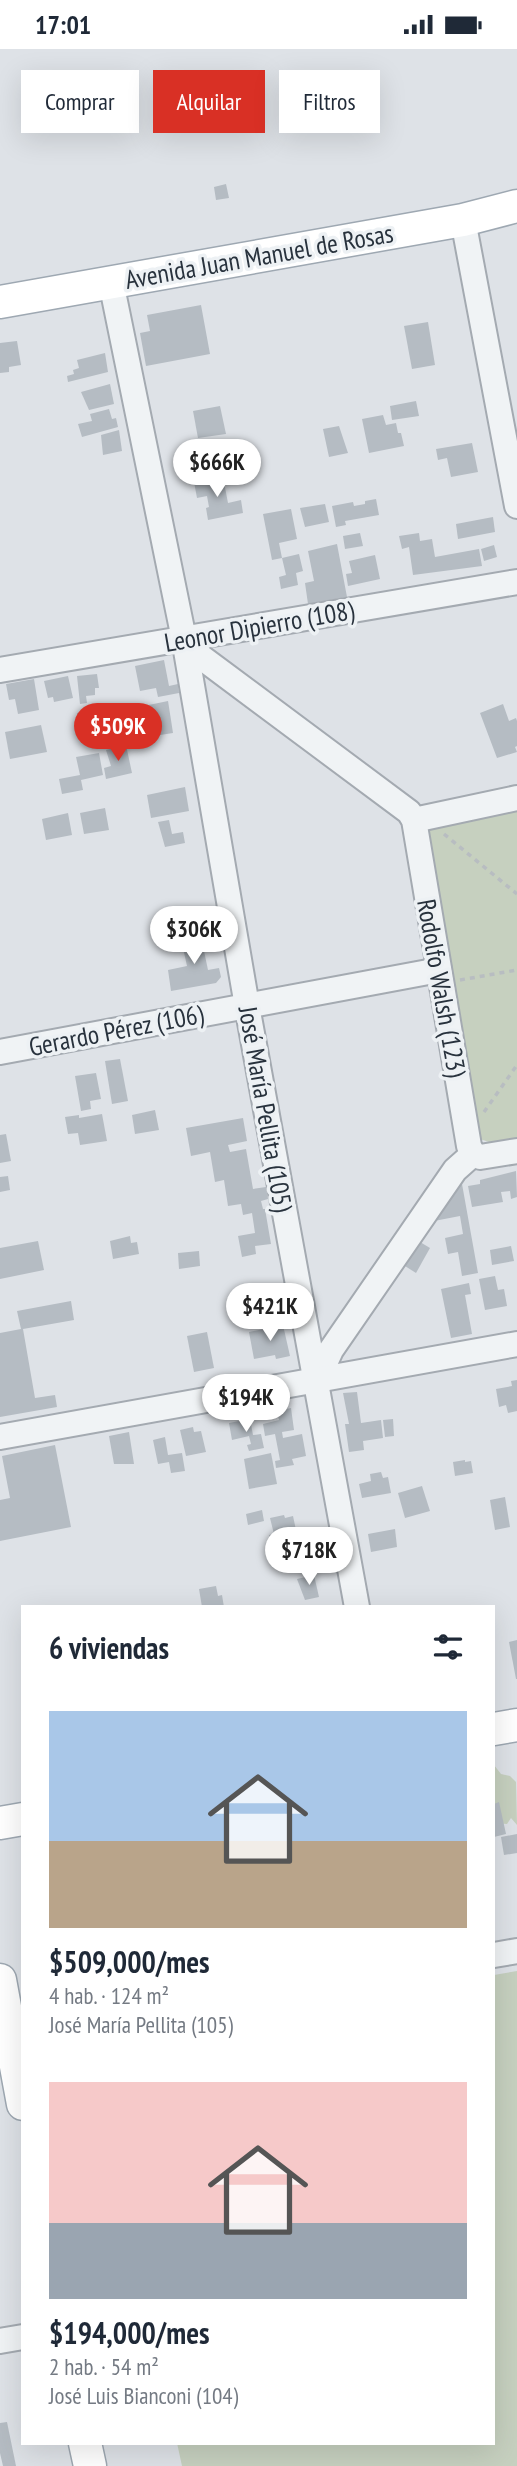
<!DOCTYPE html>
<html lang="es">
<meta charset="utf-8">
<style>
body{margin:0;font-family:"PT Sans Narrow",sans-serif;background:#f2f2f3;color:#1f2937;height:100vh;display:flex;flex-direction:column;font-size:26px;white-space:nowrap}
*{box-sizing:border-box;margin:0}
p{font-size:23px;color:#747a83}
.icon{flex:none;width:38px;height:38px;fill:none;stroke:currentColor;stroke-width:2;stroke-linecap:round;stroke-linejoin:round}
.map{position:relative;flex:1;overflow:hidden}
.details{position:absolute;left:21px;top:1556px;width:474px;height:840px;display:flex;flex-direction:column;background:#fff;border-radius:0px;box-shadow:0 7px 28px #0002}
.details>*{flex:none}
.top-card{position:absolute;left:21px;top:21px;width:476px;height:63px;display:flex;gap:14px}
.price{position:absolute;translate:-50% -60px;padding:0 16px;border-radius:24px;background:#fff;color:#222;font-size:23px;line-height:46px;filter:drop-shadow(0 2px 4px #0008)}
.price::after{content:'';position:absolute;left:50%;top:42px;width:21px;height:16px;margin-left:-10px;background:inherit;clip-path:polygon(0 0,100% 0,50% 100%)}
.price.active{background:#d93025;color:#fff}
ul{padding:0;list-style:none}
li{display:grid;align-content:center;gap:14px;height:371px;padding:0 28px}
li span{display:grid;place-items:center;height:217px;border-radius:0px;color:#555}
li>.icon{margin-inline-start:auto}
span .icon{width:126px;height:126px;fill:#fffc;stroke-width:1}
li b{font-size:30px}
h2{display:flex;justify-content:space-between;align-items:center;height:84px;padding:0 28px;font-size:30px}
.tag{padding:0 24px;border-radius:0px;background:#fff;box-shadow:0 7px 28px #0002;font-size:24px;line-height:63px}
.tag.active{background:#d93025;color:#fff}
.status{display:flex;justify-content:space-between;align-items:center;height:49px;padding:0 35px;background:#fff;direction:ltr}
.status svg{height:19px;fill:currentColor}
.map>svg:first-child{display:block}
.green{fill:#c6d0bf}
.building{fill:#b5bcc3}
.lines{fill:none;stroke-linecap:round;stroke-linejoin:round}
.minor-casing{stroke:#a4aab1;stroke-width:28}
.major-casing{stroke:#9ea8b2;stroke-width:35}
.path{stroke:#b8bdc1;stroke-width:3.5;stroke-dasharray:5 5;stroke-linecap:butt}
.minor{stroke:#f0f3f5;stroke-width:24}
.major{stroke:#fff;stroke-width:32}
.labels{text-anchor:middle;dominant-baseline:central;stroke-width:7;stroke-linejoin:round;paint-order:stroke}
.street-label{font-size:26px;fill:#28323d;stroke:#edf1f4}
</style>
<div class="status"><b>17:01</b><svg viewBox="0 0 49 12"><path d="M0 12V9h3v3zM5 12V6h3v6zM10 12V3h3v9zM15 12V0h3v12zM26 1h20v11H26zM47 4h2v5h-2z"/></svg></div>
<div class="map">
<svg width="517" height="2417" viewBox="0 0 517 2417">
<rect width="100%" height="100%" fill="#dee2e7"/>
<g class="green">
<polygon points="517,759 517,1089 492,1094 480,1090 427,783 430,780"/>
<polygon points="494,1716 501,1725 510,1727 516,1733 517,1776 511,1769 507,1775 494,1774"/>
<polygon points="517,1922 517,2417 182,2417 177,2394 494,2394 494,1926"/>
</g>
<g class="building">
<polygon points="226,135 229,149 216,151 214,138"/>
<polygon points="201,256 210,305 146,317 140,284 150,282 147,266"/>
<polygon points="428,273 435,316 412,320 404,277"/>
<polygon points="17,292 21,316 9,318 9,323 0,324 0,294"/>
<polygon points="105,304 108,323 68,333 67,327 74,325 73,321 79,319 77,311"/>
<polygon points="110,335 114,355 89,361 81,343"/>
<polygon points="416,352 419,367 392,371 390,357"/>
<polygon points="220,357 226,385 198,389 193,362"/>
<polygon points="109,360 112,370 116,369 118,378 82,388 78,375 92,372 90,365"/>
<polygon points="383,366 386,376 396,374 398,384 401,384 404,397 369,404 362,370"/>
<polygon points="339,377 348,404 329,408 323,380"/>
<polygon points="119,381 122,402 103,406 101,386"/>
<polygon points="472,394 478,423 451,428 447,409 438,411 436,400"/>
<polygon points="223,428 228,454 241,451 243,464 208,471 206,459 209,458 207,447 197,449 194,433"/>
<polygon points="376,450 379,466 345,472 346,476 336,478 332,457 353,453 354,457 365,455 365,452"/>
<polygon points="325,455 329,473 305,478 300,459"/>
<polygon points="291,460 297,490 279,494 282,509 299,505 303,522 296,524 298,536 281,540 279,528 286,526 282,509 272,511 263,465"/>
<polygon points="493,468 495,483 458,490 456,475"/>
<polygon points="360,484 363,497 345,500 343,487"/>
<polygon points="419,484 420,492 432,490 435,508 479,500 482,517 413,526 409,498 402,500 399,487"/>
<polygon points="337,495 347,548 308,555 305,534 314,532 308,502"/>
<polygon points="494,496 497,508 484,512 481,500"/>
<polygon points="375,506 380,530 348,537 346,525 352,524 349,512"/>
<polygon points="164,611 169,637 178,635 179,644 158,648 156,639 140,642 135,617"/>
<polygon points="97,625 99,639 95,639 95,646 86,647 87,654 80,655 77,627"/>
<polygon points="68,627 73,649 54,653 53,648 48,649 44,632"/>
<polygon points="34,630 39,661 18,665 15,650 9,651 6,635"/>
<polygon points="168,652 173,684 115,693 110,664"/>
<polygon points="503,655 509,672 516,669 517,672 517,697 515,698 517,703 497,709 480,664"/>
<polygon points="100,662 101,682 77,683 77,664"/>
<polygon points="41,676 47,703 10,710 5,683"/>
<polygon points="126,696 132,724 106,730 104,719 111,717 106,701"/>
<polygon points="99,704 103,726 81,731 83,741 62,745 59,730 80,726 76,708"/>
<polygon points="185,738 189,762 151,769 147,746"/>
<polygon points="105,759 109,781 84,785 80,764"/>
<polygon points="68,764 72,786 46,791 42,770"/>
<polygon points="169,771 172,785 183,783 185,794 165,798 158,773"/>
<polygon points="205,885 207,901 204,902 208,921 219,919 221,928 216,934 171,942 168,921 187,917 181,890"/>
<polygon points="120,1010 128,1052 112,1055 105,1012"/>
<polygon points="96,1024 101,1050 90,1052 91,1060 81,1062 75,1027"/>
<polygon points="155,1061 159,1081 135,1085 132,1066"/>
<polygon points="102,1065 107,1092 80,1096 78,1084 68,1085 65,1068 79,1066 79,1069"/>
<polygon points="243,1069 247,1092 228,1096 230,1103 246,1100 253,1140 266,1138 268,1150 261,1152 263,1160 265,1160 271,1195 255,1197 256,1205 242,1208 238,1187 255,1184 252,1164 243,1166 241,1155 228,1157 224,1131 215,1133 210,1103 191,1107 186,1079"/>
<polygon points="6,1085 11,1112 0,1114 0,1086"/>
<polygon points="516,1122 517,1148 511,1150 510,1142 501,1143 503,1153 472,1158 468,1137 480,1135 480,1131"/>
<polygon points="8,1127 10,1141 0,1143 0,1128"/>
<polygon points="462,1135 478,1224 462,1227 458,1203 448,1205 445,1189 463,1185 460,1167 434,1172 457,1136"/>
<polygon points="130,1187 131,1194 137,1193 139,1205 113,1210 110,1192"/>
<polygon points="38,1192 44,1221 0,1230 0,1199"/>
<polygon points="420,1193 430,1199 416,1224 405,1217"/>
<polygon points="511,1197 514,1212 492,1216 490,1201"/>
<polygon points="199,1202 200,1217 179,1220 178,1204"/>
<polygon points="495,1227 498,1241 504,1240 507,1257 485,1261 479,1230"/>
<polygon points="469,1234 471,1245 465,1246 472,1285 451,1289 441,1240"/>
<polygon points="71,1252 74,1271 23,1280 35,1349 55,1346 57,1358 0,1368 0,1284 21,1280 17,1262"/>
<polygon points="283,1276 290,1307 276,1310 275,1306 254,1310 249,1283"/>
<polygon points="207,1283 214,1319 194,1323 187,1287"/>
<polygon points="517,1331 517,1362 508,1364 506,1356 499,1358 496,1340 512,1337 511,1332"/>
<polygon points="357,1343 361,1374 381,1371 383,1389 363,1392 364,1401 349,1403 345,1375 349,1375 343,1344"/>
<polygon points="291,1359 294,1381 282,1383 283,1389 302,1385 306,1407 292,1410 294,1416 276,1419 275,1412 280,1411 275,1385 265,1387 263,1375 279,1371 277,1362"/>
<polygon points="250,1370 253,1386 261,1385 264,1399 249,1402 247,1396 251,1395 249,1387 232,1391 229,1374"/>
<polygon points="393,1370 394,1387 385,1388 383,1371"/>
<polygon points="193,1378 194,1383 201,1382 206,1403 186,1407 180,1381"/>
<polygon points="129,1383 134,1415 114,1415 109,1387"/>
<polygon points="165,1388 168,1406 182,1404 185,1422 171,1424 169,1413 158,1415 153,1391"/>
<polygon points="55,1396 71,1478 0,1492 0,1451 10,1449 2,1407"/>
<polygon points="271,1404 277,1435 249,1440 244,1410"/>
<polygon points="465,1411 465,1413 471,1412 473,1424 455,1427 453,1413"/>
<polygon points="381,1423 383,1429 388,1428 391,1444 362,1449 359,1435 371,1432 370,1425"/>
<polygon points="422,1437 430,1462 405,1469 398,1444"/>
<polygon points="505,1448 510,1478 495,1481 490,1451"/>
<polygon points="262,1461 264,1472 248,1476 246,1465"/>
<polygon points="284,1466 285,1469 293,1467 296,1481 292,1482 295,1493 272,1500 269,1486 274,1485 270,1469"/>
<polygon points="395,1480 397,1498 371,1503 368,1485"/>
<polygon points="314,1526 319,1548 305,1551 297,1530"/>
<polygon points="216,1537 218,1547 222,1546 224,1558 202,1558 199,1540"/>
<polygon points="517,1591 517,1630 516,1630 509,1593"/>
<polygon points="499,1753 506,1785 494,1788 494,1755"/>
<polygon points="517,1785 517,1804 504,1806 501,1788"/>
<polygon points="7,2373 16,2417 3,2417 0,2404 0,2374"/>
</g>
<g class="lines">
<g class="minor-casing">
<g id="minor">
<polyline points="463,171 517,457"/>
<polyline points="111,233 184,590 247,957 357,1558"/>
<polyline points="184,590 201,608 409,763 414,771 469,1097 473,1105"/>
<polyline points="0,621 517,533"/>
<polyline points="414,771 517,749"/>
<polyline points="0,1003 439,921"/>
<polyline points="473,1105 480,1108 517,1102"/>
<polyline points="317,1332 331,1301 455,1121 473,1105"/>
<polyline points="0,1388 517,1295"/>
<polyline points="494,1906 517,1902"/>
<polyline points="0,2292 23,2288"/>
</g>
</g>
<g class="major-casing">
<g id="major">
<polyline points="0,253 463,171 517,157"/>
<polyline points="494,1680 517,1676"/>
<polyline points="0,1774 23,1770"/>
<polyline points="0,1931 23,2055"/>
<polyline points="85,2394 90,2417"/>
</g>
</g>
<g class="path">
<polyline points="444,785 517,845"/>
<polyline points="460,931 517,921"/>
<polyline points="484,1063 517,1016"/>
</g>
<use href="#minor" class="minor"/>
<use href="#major" class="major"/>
</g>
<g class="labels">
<g class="street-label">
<text transform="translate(259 207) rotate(-10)">Avenida Juan Manuel de Rosas</text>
<text transform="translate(259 577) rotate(-10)">Leonor Dipierro (108)</text>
<text transform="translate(442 939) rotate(80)">Rodolfo Walsh (123)</text>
<text transform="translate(116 981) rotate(-11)">Gerardo Pérez (106)</text>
<text transform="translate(266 1060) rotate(80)">José María Pellita (105)</text>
</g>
</g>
</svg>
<b class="price" style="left:217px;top:450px">$666K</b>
<b class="price active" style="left:118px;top:714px">$509K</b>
<b class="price" style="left:194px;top:917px">$306K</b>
<b class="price" style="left:270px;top:1294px">$421K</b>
<b class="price" style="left:246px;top:1385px">$194K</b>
<b class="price" style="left:309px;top:1538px">$718K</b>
<div class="top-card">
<a class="tag">Comprar</a>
<a class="tag active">Alquilar</a>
<a class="tag">Filtros</a>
</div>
<section class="details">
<h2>6 viviendas<svg class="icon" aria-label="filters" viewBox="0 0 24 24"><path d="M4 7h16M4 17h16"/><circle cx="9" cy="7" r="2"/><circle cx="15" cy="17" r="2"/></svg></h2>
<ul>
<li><span style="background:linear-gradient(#a9c7e8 60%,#b9a48a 0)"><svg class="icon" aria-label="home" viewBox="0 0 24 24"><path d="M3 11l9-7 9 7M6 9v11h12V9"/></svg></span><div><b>$509,000/mes</b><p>4 hab. · 124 m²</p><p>José María Pellita (105)</p></div></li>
<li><span style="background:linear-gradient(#f6c9c9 65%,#9aa5b1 0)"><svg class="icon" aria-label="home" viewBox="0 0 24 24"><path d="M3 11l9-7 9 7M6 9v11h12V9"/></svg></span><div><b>$194,000/mes</b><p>2 hab. · 54 m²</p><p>José Luis Bianconi (104)</p></div></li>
</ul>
</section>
</div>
